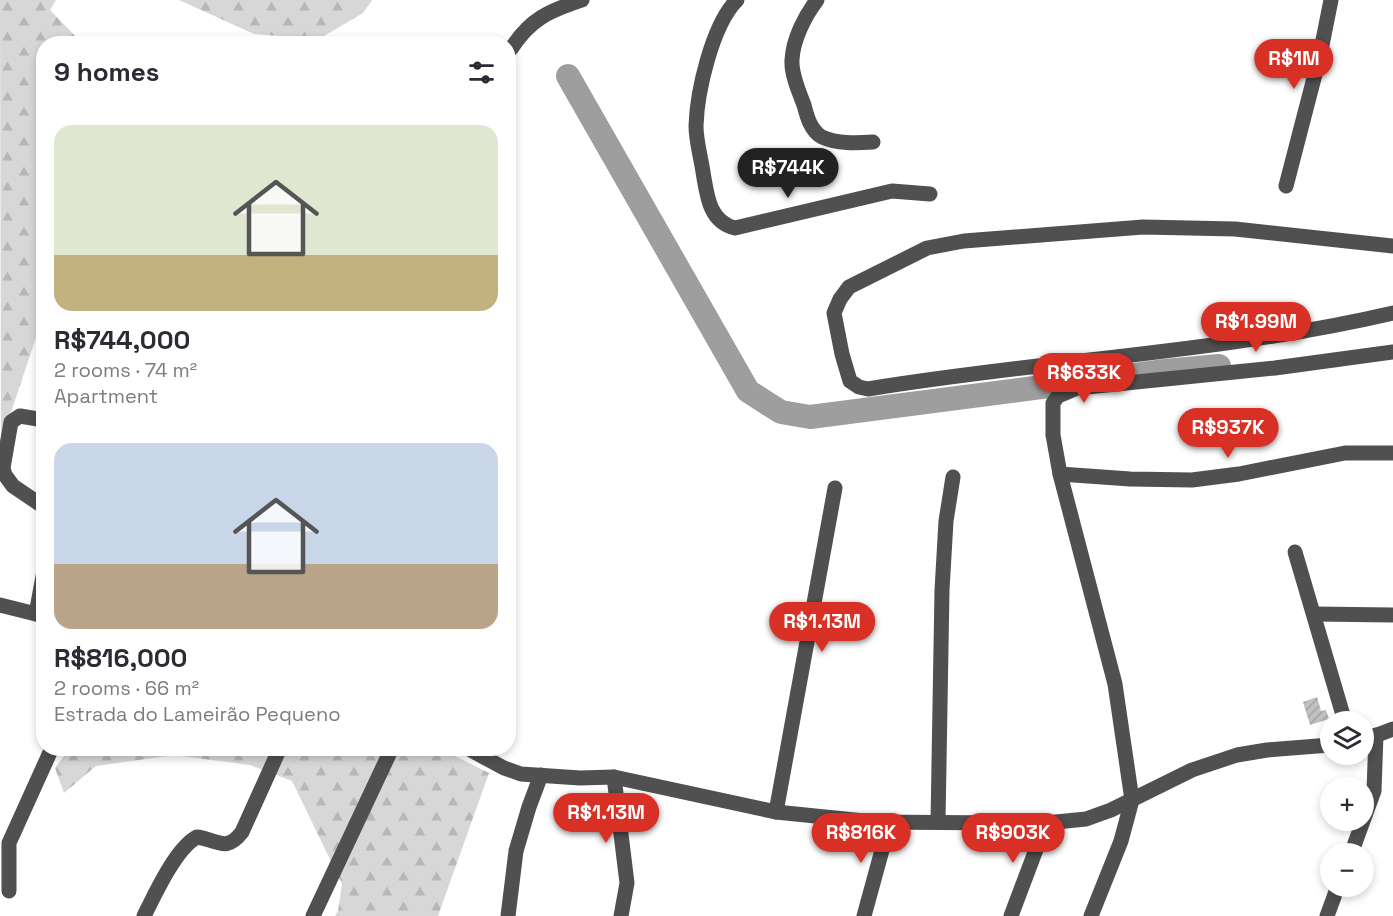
<!DOCTYPE html>
<meta charset="utf-8">
<style>
body{margin:0;font-family:"Space Grotesk",sans-serif;background:#f2f2f3;color:#2b2b33;height:100vh;display:flex;flex-direction:column;font-size:22px;white-space:nowrap}
*{box-sizing:border-box;margin:0}
p{font-size:20px;color:#7c7c81}
.icon{flex:none;width:33px;height:33px;fill:none;stroke:currentColor;stroke-width:2;stroke-linecap:round;stroke-linejoin:round}
.map{position:relative;flex:1;overflow:hidden}
.side{position:absolute;left:36px;top:36px;width:480px;height:720px;display:flex;flex-direction:column;background:#fff;border-radius:24px;box-shadow:0 3px 9px #0003}
.side>*{flex:none}
.tools{position:absolute;left:1320px;top:711px;display:grid;gap:12px}
.tools a{display:grid;place-items:center;width:54px;height:54px;border-radius:50%;background:#fff;box-shadow:0 3px 9px #0003;font-size:30px}
.price{position:absolute;translate:-50% -51px;padding:0 14px;border-radius:21px;background:#d93025;color:#fff;font-size:20px;line-height:39px;filter:drop-shadow(0 2px 3px #0008)}
.price::after{content:'';position:absolute;left:50%;top:36px;width:18px;height:14px;margin-left:-9px;background:inherit;clip-path:polygon(0 0,100% 0,50% 100%)}
.price.selected{background:#222;color:#fff}
ul{padding:0;list-style:none}
li{display:grid;align-content:center;gap:12px;height:318px;padding:0 18px}
li span{display:grid;place-items:center;height:186px;border-radius:18px;color:#555}
li>.icon{margin-inline-start:auto}
span .icon{width:108px;height:108px;fill:#fffc;stroke-width:1}
li b{font-size:26px}
h2{display:flex;justify-content:space-between;align-items:center;height:72px;padding:0 18px;font-size:26px}
.map>svg:first-child{display:block}
.forest{fill:url(#forest-firs)}
.lines{fill:none;stroke-linecap:round;stroke-linejoin:round}
.river{stroke:#9e9e9e;stroke-width:24}
.building{fill:url(#building-hatch)}
.minor{stroke:#505050;stroke-width:15}
</style>
<div class="map">
<svg width="1393" height="916" viewBox="0 0 1393 916">
<defs>
<pattern id="forest-firs" width="22" height="20" patternUnits="userSpaceOnUse" patternTransform="scale(1.5)"><rect width="22" height="20" fill="#d7d7d7"/><path d="M5 1l3.5 6h-7zM16 11l3.5 6h-7z" fill="#b7b7b7"/></pattern>
<pattern id="building-hatch" width="6" height="6" patternUnits="userSpaceOnUse" patternTransform="scale(1.5)"><rect width="6" height="6" fill="#c0c0c0"/><path d="M-1 1l2-2M0 6l6-6M5 7l2-2" fill="none" stroke="#a3a3a3"/></pattern>
</defs>
<rect width="100%" height="100%" fill="#fff"/>
<g class="forest">
<polygon points="0,0 56,0 50,10 82,43 44,44 43,317 1,442"/>
<polygon points="179,0 372,0 363,13 319,39 254,34"/>
<polygon points="439,748 489,773 438,916 335,916 338,911 342,884 292,781 250,765 174,755 96,766 64,793 55,768 69,749"/>
</g>
<g class="lines">
<polyline class="river" points="568,76 748,391 781,412 810,417 1165,371 1219,366"/>
</g>
<polygon class="building" points="1317,697 1321,711 1326,710 1329,719 1310,725 1303,702"/>
<g class="lines">
<g class="minor">
<path d="M737,0c-25,25 -40,92 -41,126 0,15 5,32 7,46 4,23 6,50 32,56l157,-37 38,3"/>
<path d="M817,0c-12,16 -24,39 -25,60 -1,14 7,32 12,45 3,12 7,26 18,32 15,7 35,6 51,5"/>
<path d="M511,49c19,-30 38,-38 71,-49"/>
<polyline points="1286,186 1320,55 1331,0"/>
<path d="M1393,246l-158,-17 -92,-2 -179,14 -37,7 -78,39 -9,12 -6,14 8,41 8,27 9,6 9,2c175,-29 353,-36 525,-76"/>
<polyline points="44,420 20,416 11,422 3,468 5,475 13,486 44,507"/>
<polyline points="1060,474 1130,479 1192,480 1239,474 1345,453 1393,453"/>
<polyline points="1295,552 1345,722"/>
<polyline points="0,605 44,616"/>
<polyline points="36,614 44,571"/>
<polyline points="1314,614 1393,615"/>
<polyline points="1364,740 1393,729"/>
<polyline points="467,748 504,768 521,774 580,778 614,777 776,812 874,822 1005,823 1046,823 1086,819 1111,810 1192,770 1237,755 1267,750 1330,745"/>
<polyline points="614,777 627,883 621,916"/>
<polyline points="776,812 835,488"/>
<polyline points="938,822 942,590 946,521 953,477"/>
<polyline points="1351,854 1374,791 1376,735"/>
<polyline points="9,891 9,843 52,748"/>
<path d="M144,916c11,-22 32,-68 53,-79 21,3 29,16 45,-5l38,-84"/>
<polyline points="313,916 392,748"/>
<polyline points="508,916 516,851 529,807 541,775"/>
<polyline points="864,916 890,821"/>
<polyline points="1011,916 1046,823"/>
<polyline points="1091,916 1121,841 1132,800 1115,684 1060,474 1053,435 1053,403 1058,396 1077,388 1275,368 1393,352"/>
<polyline points="1327,916 1338,886"/>
</g>
</g>
</svg>
<div class="tools">
<a><svg class="icon" aria-label="layers" viewBox="0 0 24 24"><path d="M12 4l9 5-9 5-9-5zM3 14l9 5 9-5"/></svg></a>
<a>+</a>
<a>−</a>
</div>
<b class="price" style="left:1294px;top:90px">R$1M</b>
<b class="price selected" style="left:788px;top:199px">R$744K</b>
<b class="price" style="left:1256px;top:353px">R$1.99M</b>
<b class="price" style="left:1084px;top:404px">R$633K</b>
<b class="price" style="left:1228px;top:459px">R$937K</b>
<b class="price" style="left:822px;top:653px">R$1.13M</b>
<b class="price" style="left:606px;top:844px">R$1.13M</b>
<b class="price" style="left:861px;top:864px">R$816K</b>
<b class="price" style="left:1013px;top:864px">R$903K</b>
<section class="side">
<h2>9 homes<svg class="icon" aria-label="filters" viewBox="0 0 24 24"><path d="M4 7h16M4 17h16"/><circle cx="9" cy="7" r="2"/><circle cx="15" cy="17" r="2"/></svg></h2>
<ul>
<li><span style="background:linear-gradient(#dfe7d0 70%,#c2b280 0)"><svg class="icon" aria-label="home" viewBox="0 0 24 24"><path d="M3 11l9-7 9 7M6 9v11h12V9"/></svg></span><div><b>R$744,000</b><p>2 rooms · 74 m²</p><p>Apartment</p></div></li>
<li><span style="background:linear-gradient(#c9d6e8 65%,#b9a48a 0)"><svg class="icon" aria-label="home" viewBox="0 0 24 24"><path d="M3 11l9-7 9 7M6 9v11h12V9"/></svg></span><div><b>R$816,000</b><p>2 rooms · 66 m²</p><p>Estrada do Lameirão Pequeno</p></div></li>
</ul>
</section>
</div>
